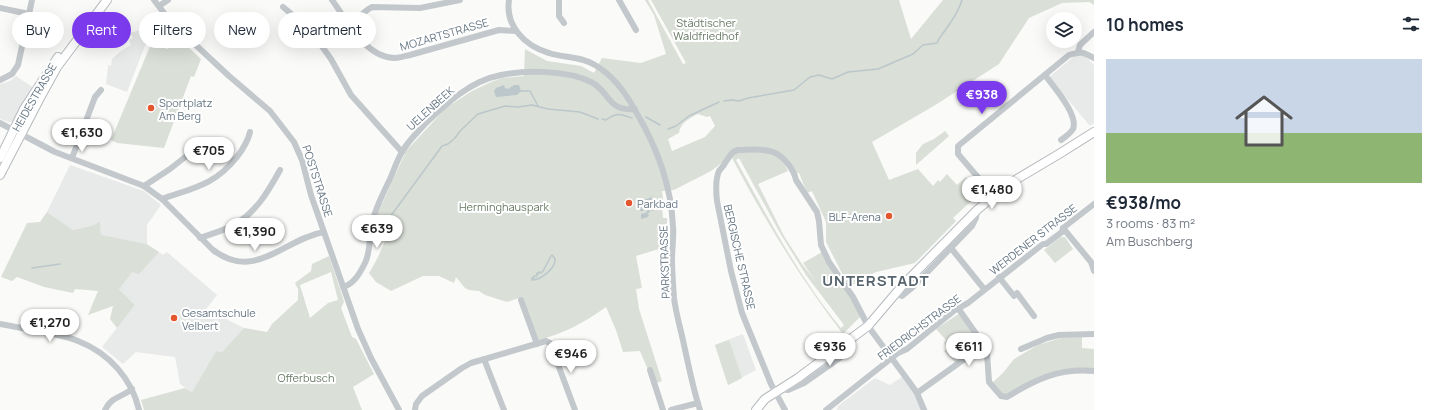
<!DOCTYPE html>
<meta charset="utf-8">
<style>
body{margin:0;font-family:Manrope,sans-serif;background:#f6f6f7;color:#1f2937;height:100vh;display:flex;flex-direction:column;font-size:15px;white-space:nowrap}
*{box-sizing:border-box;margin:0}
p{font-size:13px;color:#747a83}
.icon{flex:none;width:22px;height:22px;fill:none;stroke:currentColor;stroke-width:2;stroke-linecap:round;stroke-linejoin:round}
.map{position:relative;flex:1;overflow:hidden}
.details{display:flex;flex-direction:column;background:#fff;width:340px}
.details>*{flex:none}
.hud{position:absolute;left:12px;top:12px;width:380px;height:36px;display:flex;gap:8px}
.buttons{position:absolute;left:1046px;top:12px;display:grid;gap:8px}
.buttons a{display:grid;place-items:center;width:36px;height:36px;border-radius:50%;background:#fff;box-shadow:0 4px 16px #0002;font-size:20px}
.price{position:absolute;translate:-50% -34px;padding:0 9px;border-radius:14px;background:#fff;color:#222;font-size:13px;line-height:26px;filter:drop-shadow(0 1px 2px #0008)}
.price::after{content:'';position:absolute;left:50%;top:24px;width:12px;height:9px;margin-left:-6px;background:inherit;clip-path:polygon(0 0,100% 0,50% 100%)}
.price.on{background:#7c3aed;color:#fff}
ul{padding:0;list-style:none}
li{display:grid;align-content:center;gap:8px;height:212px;padding:0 12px}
li span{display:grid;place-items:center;height:124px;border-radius:0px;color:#555}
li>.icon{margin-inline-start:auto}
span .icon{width:72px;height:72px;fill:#fffc;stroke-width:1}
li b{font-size:17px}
h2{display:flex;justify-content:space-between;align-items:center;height:48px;padding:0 12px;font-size:17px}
.pill{padding:0 14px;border-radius:18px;background:#fff;box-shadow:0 4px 16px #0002;font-size:14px;line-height:36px}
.pill.on{background:#7c3aed;color:#fff}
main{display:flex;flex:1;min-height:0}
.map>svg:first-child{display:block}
.built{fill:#e8e9e9}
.green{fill:#dadfd7;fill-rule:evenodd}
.water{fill:#bbc7cb}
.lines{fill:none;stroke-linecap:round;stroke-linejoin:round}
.stream{stroke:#bbc7cb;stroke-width:1.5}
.major-casing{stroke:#b5babe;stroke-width:10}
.minor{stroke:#c3c8cc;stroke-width:6}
.major{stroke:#fff;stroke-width:8}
.poi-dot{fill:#e4572e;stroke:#fff;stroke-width:1.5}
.labels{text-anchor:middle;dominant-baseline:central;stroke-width:4;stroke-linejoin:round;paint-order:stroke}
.park-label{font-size:11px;fill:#687a64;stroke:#fff}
.street-label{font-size:11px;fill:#657683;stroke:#fff}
.poi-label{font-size:11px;fill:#657683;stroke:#fff;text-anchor:start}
.district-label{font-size:15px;font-weight:bold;letter-spacing:1px;fill:#57646e;stroke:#fff}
</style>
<main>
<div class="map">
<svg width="1094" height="410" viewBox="0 0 1094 410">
<rect width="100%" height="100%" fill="#fafaf8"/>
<g class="built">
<polygon points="137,31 147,31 153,34 153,38 152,42 146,43 127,92 106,84 108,65 111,66 112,59 121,51 131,45 129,40 133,38 130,33"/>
<polygon points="1076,55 1085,56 1094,65 1094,123 1090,126 1049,77"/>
<polygon points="16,76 34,88 14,122 9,122 0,119 0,84 10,81"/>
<polygon points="70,165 144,191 161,205 147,225 147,244 163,255 167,252 217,295 206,309 244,328 222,352 216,351 192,392 180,384 175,357 136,352 123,364 102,347 135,305 119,289 101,235 100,221 94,225 73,230 47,212"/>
<polygon points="743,334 756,370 728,385 715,345"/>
<polygon points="906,374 918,392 928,410 837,410 838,406 875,378 890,385"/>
</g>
<g class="green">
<path d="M645,0h3l35,64 3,-1 -35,-63h248l12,39 32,-39h151v5l-5,-3 -27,1 -33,15 -30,46 -62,40 -65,38 17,38 29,-11 15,17 5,-6 2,2 7,-8 10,11 9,-8 15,18 -13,9 -15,14 3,3 -41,42 -39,9 -27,15 -23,-45v-20l-14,-31 -5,2 -8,-20 -5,1 -12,-15 6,12 -30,13 26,52 18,28 14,18 -13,-19 19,-11 35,56 3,9 -17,17c-43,-56 -79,-115 -112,-178l-20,15 -37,19 -12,1 2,15h-2l1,12h4v6c-6,1 -8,2 -7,8l3,4 -1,15 -3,-2 -23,7 6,32 -6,1 3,20 23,72 -8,3 -14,-33 -17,1 -7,-22 -10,-23c-21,15 -43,27 -68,33l-16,-43 -15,5 -22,-7 -6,-4 -10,-1 -4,-2 -9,-11 -2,6 -15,-7h-16l-32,15 -15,-9 -7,-9c10,-17 21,-36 19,-56l-5,6 -4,-2 1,-6h-3l29,-64 40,-43 26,-17 19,-9 11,-4 22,-2 1,-27 22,12 34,5 13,7 8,-15 39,5 25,-9 -12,-39zM698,114l9,3 3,-1 5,10 -10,11 -33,14 -4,-12 11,-6c1,-10 11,-15 19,-19zM739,158l41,75 26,42 38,50 -3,3c-42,-51 -73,-110 -105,-168z"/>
<polygon points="170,43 179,47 187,46 201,59 194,77 191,76 164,148 117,143 111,140 151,44 168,49"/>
<polygon points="945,131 949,136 916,165 916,153 923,144 934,139"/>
<polygon points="47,212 73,230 94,225 100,221 101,235 146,244 159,252 139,274 132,272 119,289 135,305 117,328 110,319 113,306 88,315 98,291 75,289 73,293 44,287 17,277 12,281 1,277 27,223 40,222"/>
<polygon points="1061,237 1065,237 1073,249 1055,263 1044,250"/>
<path d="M329,256l13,39 2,7 -3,6 11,29 4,2 18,35 -21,13 9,23h-218l-3,-10 44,-12 7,4 24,-41 6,1 22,-24 23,4 5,-8 26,-24v-11l-3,-6 16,-12 1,-7zM331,272l7,28 -10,3 -18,15 -10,-33z"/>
<polygon points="960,313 983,344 956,363 944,351 948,348 944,343 946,340 936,329"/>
<polygon points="1082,337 1082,348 1094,349 1094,370 1073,369 1040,376 1009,395 1003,394 992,383 1003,373 1014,359 1038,345 1061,338"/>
<polygon points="729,340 742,378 728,385 715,345"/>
</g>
<g class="water">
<polygon points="504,85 505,88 508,89 514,85 519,85 521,91 517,95 496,97 494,91 496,88"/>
<polygon points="651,196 652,200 656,201 656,205 654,207 653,211 649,210 650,212 647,214 649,215 648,217 641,219 641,214 646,213 648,209 644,209 643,211 640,211 640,202 643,200 650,198"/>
</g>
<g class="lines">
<g class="stream">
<polyline points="521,91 530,91 538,106"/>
<path d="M724,101l8,-1 7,1 9,-3 46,-8 16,-13 9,-2 13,4 16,-7 30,-3 35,-15 10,-9 14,-2c2,-6 6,-9 9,-14 6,-8 13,-19 16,-29"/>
<polyline points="646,117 660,125"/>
<path d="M602,119l4,1c11,-8 14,-6 26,-2"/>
<polyline points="668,129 676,126 689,116 719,102"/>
<polyline points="390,217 442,146 448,144 455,138 460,131 478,114 505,106 518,107 532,105 548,109 580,112 598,119"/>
<path d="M551,256l-8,15 -2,2 -2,-1 -1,2 -1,-1v3h-3v2h-2v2c9,0 24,-12 23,-21l-3,-4"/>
<polyline points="32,268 60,264"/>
</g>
<g class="major-casing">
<g id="major">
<polyline points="0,158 24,109 58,57"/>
<polyline points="0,175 41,96 57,67 107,0"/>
<polyline points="756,410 765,399 798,378 868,326 902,286 977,210 994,196 1017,179 1059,154 1094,132"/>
</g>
</g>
<g class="minor">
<polyline points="154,0 171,22 229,76 270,111 294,142 302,160 311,195 358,329 371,358 399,410"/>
<path d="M332,0c15,20 33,58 63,58 5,0 10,-2 15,-3l89,-25 17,1"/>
<path d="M509,0c-4,26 16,46 40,53 15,5 32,3 46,12 19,11 31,28 41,47 21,35 35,73 37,114 1,11 -1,22 -1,33 0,13 1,26 2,39 2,16 7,32 10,47 5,22 9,44 16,65"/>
<polyline points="559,0 559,16 564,23"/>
<polyline points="619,0 636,30"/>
<polyline points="159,6 168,0"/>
<polyline points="283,7 306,26 313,34 331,59 351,95 402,152"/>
<polyline points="0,8 29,14"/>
<path d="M350,26c8,-6 13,-15 22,-19l48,1 40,-8"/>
<polyline points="1078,52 1080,45 1094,32"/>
<path d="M1045,75c8,11 34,40 28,54 -2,4 -8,8 -12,11"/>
<polyline points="0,80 12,74 18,65 32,0"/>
<path d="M0,123l55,29 89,34 18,13 51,51c42,32 71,-11 111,-18"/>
<polyline points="72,158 95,97 101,90"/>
<polyline points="144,186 170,169 194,150 202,147"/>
<path d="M994,196l-36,-42v-8l111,-91c12,-4 14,-3 25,3"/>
<path d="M162,199c31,-11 53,-14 75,-42 6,-8 11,-16 13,-25"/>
<polyline points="1063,228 1091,262 1094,271"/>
<path d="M200,238c11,-4 22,-7 32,-12 23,-12 36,-34 48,-56"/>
<polyline points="951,248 984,289"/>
<polyline points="999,277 1014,296 1017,293 1034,316"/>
<path d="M343,287c11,-3 17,-14 22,-24 7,-14 3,-32 9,-47 4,-13 10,-25 16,-37 4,-9 7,-19 12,-27 6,-11 15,-19 23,-28 22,-21 45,-43 76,-49 25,-5 66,-5 90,7 19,9 16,30 44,27"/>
<polyline points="896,294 902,296 913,287 972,226 976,218 977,210"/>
<polyline points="521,300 537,344"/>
<path d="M958,308l26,37 3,8 2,29 12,14 6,1c29,-18 52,-29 87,-26"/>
<path d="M0,324c24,5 56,8 78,17 31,12 54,38 61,69"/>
<polyline points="1021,349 1047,338 1059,335 1094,334"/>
<polyline points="484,359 504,410"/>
<polyline points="650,370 663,410"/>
<polyline points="781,389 788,390 804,383 841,357 845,344"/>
<polyline points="917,393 984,345"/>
<path d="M105,410c7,-14 16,-12 27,-21"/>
<polyline points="415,410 416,404 422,396 462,368 471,363 546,341 550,343 575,410"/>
<polyline points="671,410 698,403"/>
<path d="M785,410l-14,-26 -29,-71 -11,-42 -14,-70c-1,-9 -2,-21 2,-30 2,-3 5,-5 6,-8 5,-6 5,-11 13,-13 11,0 25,-2 35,2 11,4 21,18 23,28l21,32 2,9 2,24 8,17 24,35 15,29 42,57 7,10 7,17"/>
<polyline points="826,410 898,353 907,349 955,310 968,303 1043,244 1046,244 1062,232 1063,228 1094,204"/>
</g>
<use href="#major" class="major"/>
</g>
<g class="poi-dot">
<circle cx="151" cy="108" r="4"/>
<circle cx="629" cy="203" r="4"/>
<circle cx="889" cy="216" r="4"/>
<circle cx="174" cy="318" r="4"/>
</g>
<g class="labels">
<g class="park-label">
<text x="706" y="22">Städtischer<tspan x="706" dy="13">Waldfriedhof</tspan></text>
<text x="504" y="206">Herminghauspark</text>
<text x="306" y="377">Offerbusch</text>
</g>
<g class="street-label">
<text transform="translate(444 34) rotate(-16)">MOZARTSTRASSE</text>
<text transform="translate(34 97) rotate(-60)">HEIDESTRASSE</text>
<text transform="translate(430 108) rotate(-42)">UELENBEEK</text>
<text transform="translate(318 181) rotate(72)">POSTSTRASSE</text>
<text transform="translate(1033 239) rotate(-38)">WERDENER STRASSE</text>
<text transform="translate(740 257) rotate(77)">BERGISCHE STRASSE</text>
<text transform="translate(664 262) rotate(-92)">PARKSTRASSE</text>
<text transform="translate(919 327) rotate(-37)">FRIEDRICHSTRASSE</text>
</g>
<g class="poi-label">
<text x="159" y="102">Sportplatz<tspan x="159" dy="13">Am Berg</tspan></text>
<text x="637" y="203">Parkbad</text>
<text x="881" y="216" text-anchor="end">BLF-Arena</text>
<text x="182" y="312">Gesamtschule<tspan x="182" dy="13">Velbert</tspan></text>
</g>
<g class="district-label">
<text x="876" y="280">UNTERSTADT</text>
</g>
</g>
</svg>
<div class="buttons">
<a><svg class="icon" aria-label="layers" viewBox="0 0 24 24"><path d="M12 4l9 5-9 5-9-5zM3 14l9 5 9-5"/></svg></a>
</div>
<b class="price on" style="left:982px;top:115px">€938</b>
<b class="price" style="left:82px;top:153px">€1,630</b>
<b class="price" style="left:209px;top:171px">€705</b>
<b class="price" style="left:992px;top:210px">€1,480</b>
<b class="price" style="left:377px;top:249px">€639</b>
<b class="price" style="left:255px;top:252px">€1,390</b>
<b class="price" style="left:50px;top:343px">€1,270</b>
<b class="price" style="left:830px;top:367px">€936</b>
<b class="price" style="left:969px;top:367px">€611</b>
<b class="price" style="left:571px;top:374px">€946</b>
<div class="hud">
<a class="pill">Buy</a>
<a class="pill on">Rent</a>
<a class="pill">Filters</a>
<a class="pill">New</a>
<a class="pill">Apartment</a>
</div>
</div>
<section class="details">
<h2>10 homes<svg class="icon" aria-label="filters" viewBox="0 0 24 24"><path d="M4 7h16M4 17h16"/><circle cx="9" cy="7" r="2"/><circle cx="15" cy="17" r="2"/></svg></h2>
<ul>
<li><span style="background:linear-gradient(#c9d6e8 60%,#8fb573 0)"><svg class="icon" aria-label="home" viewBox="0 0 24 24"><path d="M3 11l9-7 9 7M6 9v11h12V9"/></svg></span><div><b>€938/mo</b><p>3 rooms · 83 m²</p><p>Am Buschberg</p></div></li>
</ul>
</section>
</main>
